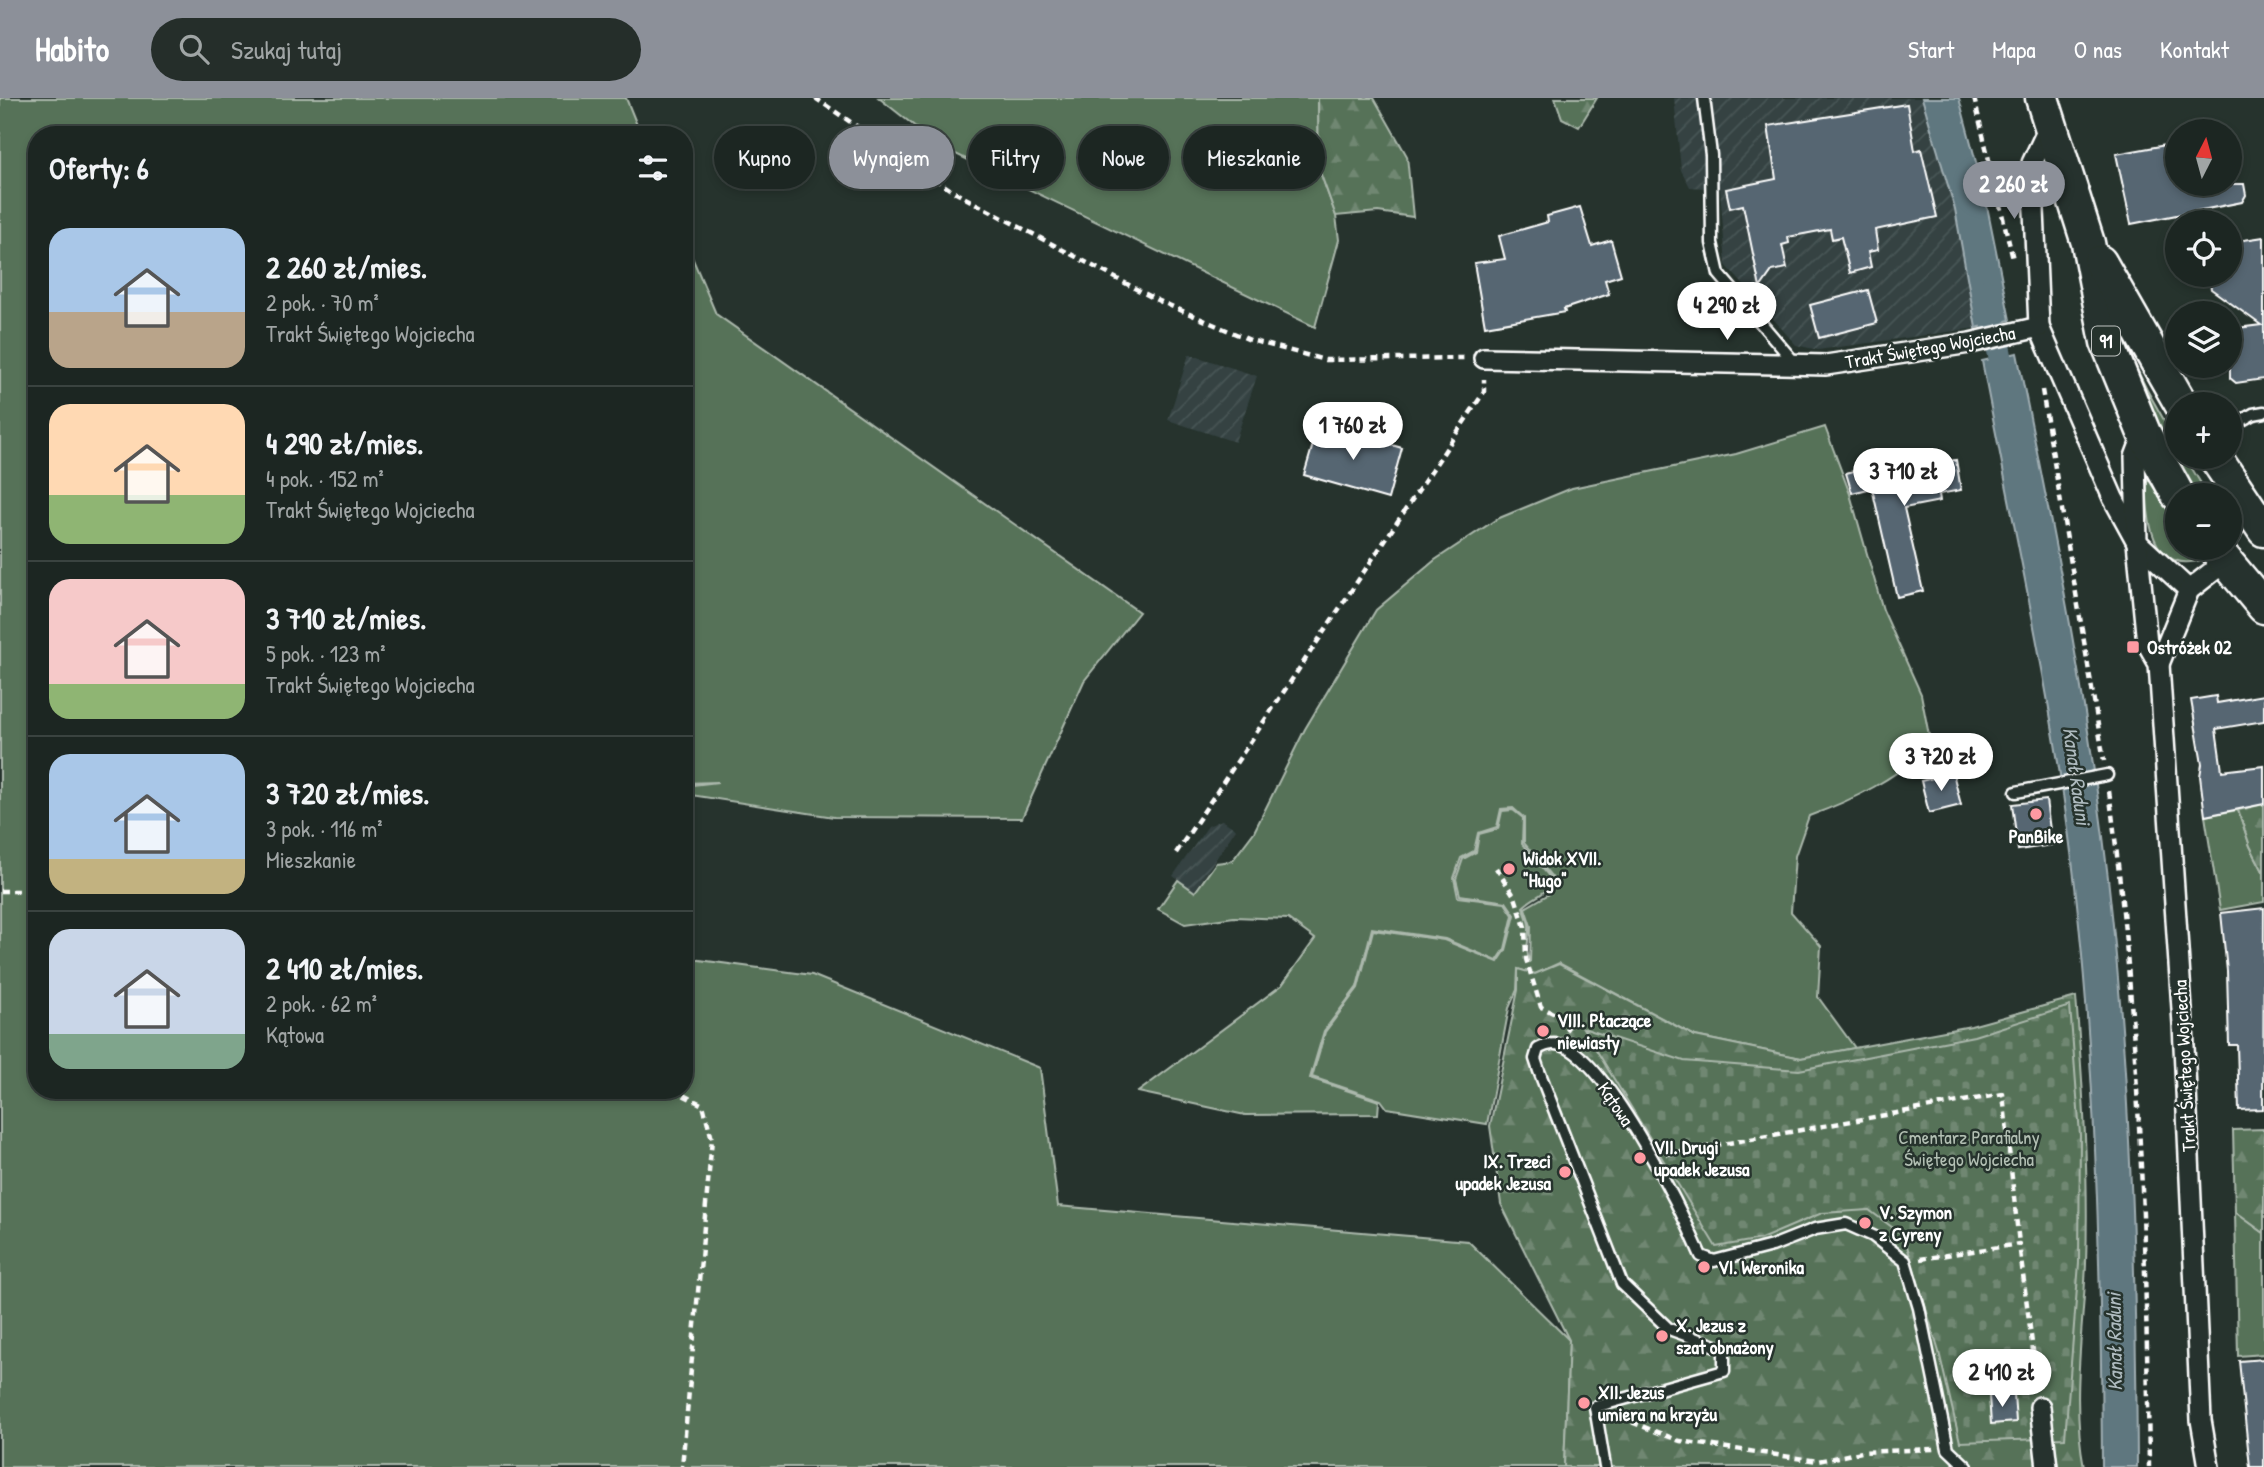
<!DOCTYPE html>
<html lang="pl">
<meta charset="utf-8">
<style>
body{margin:0;font-family:"Patrick Hand",sans-serif;background:#252e2a;color:#f1f3f6;height:100vh;display:flex;flex-direction:column;font-size:26px;white-space:nowrap}
*{box-sizing:border-box;margin:0}
p{font-size:23px;color:#a0a5a5}
.icon{flex:none;width:38px;height:38px;fill:none;stroke:currentColor;stroke-width:2;stroke-linecap:round;stroke-linejoin:round}
.map{position:relative;flex:1;overflow:hidden}
.sheet{position:absolute;left:28px;top:28px;width:665px;height:973px;display:flex;flex-direction:column;background:#1c2622;border-radius:28px;box-shadow:0 4px 10px #0003,0 0 0 2px #3a4340}
.sheet>*{flex:none}
.top-card{position:absolute;left:714px;top:28px;width:665px;height:63px;display:flex;gap:14px}
.needle{width:46px;rotate:6deg}
.controls{position:absolute;left:2165px;top:21px;display:grid;gap:14px}
.controls a{display:grid;place-items:center;width:77px;height:77px;border-radius:50%;background:#1c2622;box-shadow:0 4px 10px #0003,0 0 0 2px #3a4340;font-size:35px}
.price{position:absolute;translate:-50% -60px;padding:0 16px;border-radius:24px;background:#fff;color:#222;font-size:23px;line-height:46px;filter:drop-shadow(0 2px 4px #0008)}
.price::after{content:'';position:absolute;left:50%;top:42px;width:21px;height:16px;margin-left:-10px;background:inherit;clip-path:polygon(0 0,100% 0,50% 100%)}
.price.selected{background:#8c9099;color:#fff}
ul{padding:0;list-style:none}
li{display:flex;align-items:center;gap:21px;height:175px;padding:0 21px}
li+li{border-top:2px solid #3a4340}
li span{display:grid;place-items:center;flex:none;width:196px;height:140px;border-radius:21px;color:#555}
li>.icon{margin-inline-start:auto}
span .icon{width:84px;height:84px;fill:#fffc;stroke-width:1}
li b{font-size:30px}
h2{display:flex;justify-content:space-between;align-items:center;height:84px;padding:0 21px;font-size:30px}
.tag{padding:0 24px;border-radius:32px;background:#1c2622;box-shadow:0 4px 10px #0003,0 0 0 2px #3a4340;font-size:24px;line-height:63px}
.tag.selected{background:#8c9099;color:#fff}
header{display:flex;align-items:center;gap:42px;box-sizing:border-box;height:98px;padding:0 35px;background:#8c9099;color:#fff}
header strong{font-size:33px}
nav{display:flex;gap:38px;margin-inline-start:auto;font-size:24px}
.search{width:490px;height:63px;background:#252e2a;display:flex;align-items:center;gap:18px;box-sizing:border-box;padding:0 24px;border-radius:38px;color:#a0a5a5;font-size:26px}
.map>svg:first-child{display:block}
.industrial{fill:url(#industrial-furrows)}
.green{fill:#577259;stroke:#abb8ac;stroke-width:2}
.forest{fill:url(#forest-firs);stroke:#abb8ac;stroke-width:2}
.cemetery{fill:url(#cemetery-stones);stroke:#abb8ac;stroke-width:2}
.water{fill:#5f777f;stroke:#9fadb2;stroke-width:2}
.lines{fill:none;stroke-linecap:round;stroke-linejoin:round}
.canal{stroke:#5f777f;stroke-width:24}
.building{fill:#566672;stroke:#fff;stroke-width:2}
.lane-casing{stroke:#fff;stroke-width:15}
.street-casing{stroke:#fff;stroke-width:24}
.primary-casing{stroke:#fff;stroke-width:37}
.path{stroke:#fff;stroke-width:4.5;stroke-dasharray:7 5;stroke-linecap:butt}
.lane{stroke:#26332d;stroke-width:10}
.street{stroke:#26332d;stroke-width:19}
.primary{stroke:#26332d;stroke-width:32}
.poi-dot{fill:#ff9aa2;stroke:#26332d;stroke-width:2.5}
.labels{text-anchor:middle;dominant-baseline:central;stroke-width:5;stroke-linejoin:round;paint-order:stroke}
.shield{fill:#26332d;stroke:#bec2c0;stroke-width:2}
.shield-label{font-size:18px;font-weight:bold;fill:#fff}
.street-label{font-size:19px;fill:#fff;stroke:#26332d}
.poi-label{font-size:19px;font-weight:bold;fill:#fff;stroke:#26332d;text-anchor:start}
.park-label{font-size:19px;fill:#b3c0b4;stroke:#26332d}
.water-label{font-size:21px;font-style:italic;fill:#afbbbf;stroke:#26332d}
</style>
<header>
<strong>Habito</strong>
<div class="search"><svg class="icon" aria-label="search" viewBox="0 0 24 24"><circle cx="10" cy="10" r="6"/><path d="M15 15l6 6"/></svg>Szukaj tutaj</div>
<nav><a>Start</a><a>Mapa</a><a>O nas</a><a>Kontakt</a></nav>
</header>
<div class="map">
<svg width="2264" height="1369" viewBox="0 0 2264 1369">
<defs>
<pattern id="industrial-furrows" width="10" height="10" patternUnits="userSpaceOnUse" patternTransform="scale(1.75)"><rect width="10" height="10" fill="#344242"/><path d="M-1 1l2-2M0 10L10 0M9 11l2-2" fill="none" stroke="#485555"/></pattern>
<pattern id="forest-firs" width="22" height="20" patternUnits="userSpaceOnUse" patternTransform="scale(1.75)"><rect width="22" height="20" fill="#577259"/><path d="M5 1l3.5 6h-7zM16 11l3.5 6h-7z" fill="#708772"/></pattern>
<pattern id="cemetery-stones" width="16" height="16" patternUnits="userSpaceOnUse" patternTransform="scale(1.75)"><rect width="16" height="16" fill="#577259"/><path d="M2 7V4a2 2 0 0 1 4 0v3zM10 15v-3a2 2 0 0 1 4 0v3z" fill="#708772"/></pattern>
</defs>
<rect width="100%" height="100%" fill="#26332d"/>
<filter id="ink" filterUnits="userSpaceOnUse"><feTurbulence type="fractalNoise" baseFrequency=".0143" numOctaves="2"/><feDisplacementMap in="SourceGraphic" scale="14" xChannelSelector="R" yChannelSelector="G"/><feConvolveMatrix kernelMatrix="1 2 1 2 8 2 1 2 1" color-interpolation-filters="sRGB"/></filter>
<g filter="url(#ink)">
<g class="industrial">
<polygon points="1674,0 1922,0 1955,111 1976,230 1818,252 1796,247 1726,167 1720,91 1690,89 1681,72"/>
<polygon points="1189,256 1257,278 1235,344 1168,322"/>
<polygon points="1222,722 1236,731 1194,793 1173,778 1208,728"/>
</g>
<g class="green">
<polygon points="0,0 626,0 641,37 37,37 37,992 684,992 684,860 812,877 1040,970 1058,1108 1468,1143 1569,1242 1564,1369 0,1369"/>
<polygon points="879,0 1318,0 1319,71 1336,118 1339,142 1315,229 941,49"/>
<polygon points="684,140 716,216 1139,514 1084,583 1022,720 834,719 684,696 684,688 718,684 684,685"/>
<polygon points="2107,209 2147,292 2177,345 2177,359 2185,359 2208,397 2191,397 2146,317"/>
<path d="M1825,329l25,67 33,116 38,84 10,52c-37,33 -75,53 -122,70l-14,40 -4,56 30,34 -3,51 37,51 -54,10 -106,-22 -136,-73 -24,11 -17,-5 -1,21 -8,18 -22,116 -100,-16 -6,-8 -69,-23 13,-45 33,-44 15,-58 71,10 54,22 8,-12 9,-35 -9,-13 -46,-7 -4,-16 7,-20 13,-7 3,-18 19,-5 4,-18 11,-1 10,8 -1,26 31,37c-7,14 -19,15 -30,26 2,6 5,12 6,18 1,13 -5,25 1,37l1,-36 -6,-18 24,-14 6,-13 -31,-38v-25l-11,-10 -12,1 -4,18 -19,6 -4,18 -13,7 -7,20 4,19 47,6 8,12 -8,34 -8,12 -52,-22 -73,-11 -15,59 -33,44 -14,47 69,23 -1,13 -133,1 -107,-23 144,-107 33,-46 -27,-20 -54,-2 -49,7 -27,-15 20,-29 17,12 21,-29 16,-2 22,-29 51,-103 71,-119 59,-50 62,-41 75,-31 164,-34z"/>
<path d="M2147,380l30,42v28h19l8,11c-55,18 -58,-45 -57,-81z"/>
<polygon points="2238,712 2250,748 2264,775 2264,804 2220,812 2205,718"/>
<polygon points="2235,1114 2264,1135 2264,1256 2238,1258"/>
</g>
<g class="forest">
<polygon points="1318,0 1374,0 1407,58 1413,119 1378,114 1336,118 1319,71"/>
<polygon points="1555,0 1597,0 1579,29 1562,20"/>
<polygon points="2264,706 2264,775 2250,748 2238,712"/>
<path d="M1559,866l136,72 106,22 170,-32 105,-29c7,89 13,177 10,267 -3,67 -15,137 -2,203h-520l5,-127 -68,-136 -11,-78 28,-136v-21l17,5z"/>
<polygon points="2264,1031 2264,1135 2235,1114 2233,1032"/>
</g>
<polygon class="cemetery" points="2070,908 2080,1037 2079,1165 2065,1340 1960,1344 1939,1254 1904,1138 1869,1112 1822,1115 1761,1141 1716,1149 1583,930 1684,963 1799,972 1974,938"/>
<g class="water">
<polygon points="1922,0 1959,0 1985,98 2010,222 1976,230 1955,111"/>
<path d="M2017,255c38,186 76,374 95,562 19,183 24,368 25,552h-35c-1,-181 -5,-363 -23,-543 -18,-190 -62,-376 -97,-563z"/>
</g>
<g class="lines">
<polyline class="canal" points="1987,193 2007,292"/>
</g>
<g class="building">
<polygon points="1907,6 1915,53 1921,51 1937,119 1875,132 1878,152 1868,154 1871,169 1850,175 1841,139 1832,141 1830,131 1788,139 1789,145 1782,147 1787,170 1772,173 1760,190 1743,107 1730,110 1726,91 1776,81 1768,28"/>
<polygon points="2177,45 2177,86 2244,86 2246,97 2242,104 2131,126 2116,56"/>
<polygon points="1580,109 1592,148 1611,142 1621,177 1605,182 1609,196 1564,211 1565,214 1485,228 1474,165 1505,161 1499,138 1548,124 1547,118"/>
<polygon points="2264,139 2264,281 2236,285 2230,280 2230,231 2261,227 2211,191 2209,177 2230,177 2230,144"/>
<polygon points="1868,192 1877,225 1819,240 1810,207"/>
<polygon points="1319,326 1402,350 1388,401 1304,377"/>
<polygon points="1929,361 1930,366 1956,362 1961,392 1939,396 1940,403 1904,410 1923,493 1897,499 1872,390 1852,395 1846,375 1893,363 1894,367"/>
<polygon points="2264,597 2264,623 2216,631 2222,673 2264,668 2264,706 2205,718 2200,678 2202,666 2191,602 2216,598 2217,605"/>
<polygon points="1953,675 1961,707 1929,715 1921,683"/>
<polygon points="2046,702 2052,747 2018,752 2012,706"/>
<polygon points="2264,810 2263,1011 2239,1012 2237,947 2229,947 2227,873 2221,815"/>
<polygon points="2264,1261 2264,1369 2250,1369 2239,1263"/>
<polygon points="2014,1296 2016,1324 1991,1326 1989,1298"/>
</g>
<g class="lines">
<g class="lane-casing">
<g id="lane">
<polyline points="1704,0 1711,57 1712,145 1719,176 1795,265"/>
<polyline points="2230,329 2253,316 2264,314"/>
<polyline points="2016,694 2107,677"/>
<path d="M1605,1369l-10,-60 129,-36v-22l-55,-20 -47,-45 -83,-213 -4,-12 3,-10c10,-6 19,-7 30,-1 45,25 112,159 133,208l13,5 58,-15 43,-17 31,-5 27,12 32,25 14,47 29,141 19,18"/>
</g>
</g>
<g class="street-casing">
<g id="street">
<polyline points="2049,29 2032,65 2039,229 2113,400 2137,444 2189,492"/>
<polyline points="1484,260 1826,267 1970,245 2039,229"/>
<polyline points="2144,335 2135,359 2137,444 2147,545 2159,566 2183,926 2201,1322 2209,1369"/>
<polyline points="2230,437 2244,404"/>
<polyline points="2159,566 2189,492 2213,473 2223,451"/>
<polyline points="2040,1309 2047,1369"/>
</g>
</g>
<g class="primary-casing">
<g id="primary">
<polyline points="2042,0 2088,145 2107,244 2144,335 2178,397"/>
<polyline points="2100,164 2181,306"/>
<polyline points="2215,359 2264,432"/>
<polyline points="2215,450 2264,509"/>
</g>
</g>
<g class="path">
<polyline points="815,0 954,94 1157,202 1250,242 1325,262 1465,260"/>
<polyline points="1974,0 2013,161"/>
<polyline points="2042,292 2104,663"/>
<path d="M2109,693c30,224 37,449 40,676"/>
<polyline points="1176,755 1484,294 1484,281"/>
<polyline points="1496,770 1515,799 1525,829 1526,861 1541,909 1561,919 1568,929 1565,933"/>
<polyline points="0,793 37,793"/>
<polyline points="673,992 703,1007 712,1041 682,1369"/>
<polyline points="1667,1056 2003,996 2019,1146"/>
<polyline points="1920,1161 2019,1146 2038,1291"/>
<polyline points="1621,1320 1680,1343 1818,1363 1862,1354 1934,1351"/>
</g>
<use href="#lane" class="lane"/>
<use href="#street" class="street"/>
<use href="#primary" class="primary"/>
</g>
</g>
<g class="poi-dot">
<rect x="2126" y="542" width="14" height="14" rx="3.5"/>
<circle cx="2036" cy="716" r="7"/>
<circle cx="1509" cy="771" r="7"/>
<circle cx="1543" cy="933" r="7"/>
<circle cx="1640" cy="1060" r="7"/>
<circle cx="1565" cy="1074" r="7"/>
<circle cx="1865" cy="1125" r="7"/>
<circle cx="1704" cy="1169" r="7"/>
<circle cx="1662" cy="1238" r="7"/>
<circle cx="1584" cy="1305" r="7"/>
</g>
<g class="labels">
<rect class="shield" x="2092" y="228.5" width="28" height="29" rx="5"/>
<g class="shield-label">
<text x="2106" y="243">91</text>
</g>
<g class="street-label">
<text transform="translate(1930 249) rotate(-10)">Trakt Świętego Wojciecha</text>
<text transform="translate(2184 968) rotate(-93)">Trakt Świętego Wojciecha</text>
<text transform="translate(1616 1006) rotate(56)">Kątowa</text>
</g>
<g class="poi-label">
<text x="2147" y="549">Ostróżek 02</text>
<text x="2036" y="738" text-anchor="middle">PanBike</text>
<text x="1523" y="760">Widok XVII.<tspan x="1523" dy="22">"Hugo"</tspan></text>
<text x="1557" y="922">VIII. Płaczące<tspan x="1557" dy="22">niewiasty</tspan></text>
<text x="1654" y="1049">VII. Drugi<tspan x="1654" dy="22">upadek Jezusa</tspan></text>
<text x="1551" y="1063" text-anchor="end">IX. Trzeci<tspan x="1551" dy="22">upadek Jezusa</tspan></text>
<text x="1879" y="1114">V. Szymon<tspan x="1879" dy="22">z Cyreny</tspan></text>
<text x="1718" y="1169">VI. Weronika</text>
<text x="1676" y="1227">X. Jezus z<tspan x="1676" dy="22">szat obnażony</tspan></text>
<text x="1598" y="1294">XII. Jezus<tspan x="1598" dy="22">umiera na krzyżu</tspan></text>
</g>
<g class="park-label">
<text x="1969" y="1039">Cmentarz Parafialny<tspan x="1969" dy="22">Świętego Wojciecha</tspan></text>
</g>
<g class="water-label">
<text transform="translate(2077 678) rotate(82)">Kanał Raduni</text>
<text transform="translate(2114 1244) rotate(-91)">Kanał Raduni</text>
</g>
</g>
</svg>
<div class="controls">
<a><svg class="needle" viewBox="-14 -14 28 28"><path d="M0-13l5 13h-10z" fill="#e53935"/><path d="M0 13l5-13h-10z" fill="#a0a5a5"/></svg></a>
<a><svg class="icon" aria-label="locate" viewBox="0 0 24 24"><circle cx="12" cy="12" r="6"/><path d="M12 2v4M12 18v4M2 12h4M18 12h4"/></svg></a>
<a><svg class="icon" aria-label="layers" viewBox="0 0 24 24"><path d="M12 4l9 5-9 5-9-5zM3 14l9 5 9-5"/></svg></a>
<a>+</a>
<a>−</a>
</div>
<b class="price selected" style="left:2014px;top:123px">2 260 zł</b>
<b class="price" style="left:1727px;top:244px">4 290 zł</b>
<b class="price" style="left:1353px;top:364px">1 760 zł</b>
<b class="price" style="left:1904px;top:410px">3 710 zł</b>
<b class="price" style="left:1941px;top:695px">3 720 zł</b>
<b class="price" style="left:2002px;top:1311px">2 410 zł</b>
<div class="top-card">
<a class="tag">Kupno</a>
<a class="tag selected">Wynajem</a>
<a class="tag">Filtry</a>
<a class="tag">Nowe</a>
<a class="tag">Mieszkanie</a>
</div>
<section class="sheet">
<h2>Oferty: 6<svg class="icon" aria-label="filters" viewBox="0 0 24 24"><path d="M4 7h16M4 17h16"/><circle cx="9" cy="7" r="2"/><circle cx="15" cy="17" r="2"/></svg></h2>
<ul>
<li><span style="background:linear-gradient(#a9c7e8 60%,#b9a48a 0)"><svg class="icon" aria-label="home" viewBox="0 0 24 24"><path d="M3 11l9-7 9 7M6 9v11h12V9"/></svg></span><div><b>2 260 zł/mies.</b><p>2 pok. · 70 m²</p><p>Trakt Świętego Wojciecha</p></div></li>
<li><span style="background:linear-gradient(#ffd9b3 65%,#8fb573 0)"><svg class="icon" aria-label="home" viewBox="0 0 24 24"><path d="M3 11l9-7 9 7M6 9v11h12V9"/></svg></span><div><b>4 290 zł/mies.</b><p>4 pok. · 152 m²</p><p>Trakt Świętego Wojciecha</p></div></li>
<li><span style="background:linear-gradient(#f6c9c9 75%,#8fb573 0)"><svg class="icon" aria-label="home" viewBox="0 0 24 24"><path d="M3 11l9-7 9 7M6 9v11h12V9"/></svg></span><div><b>3 710 zł/mies.</b><p>5 pok. · 123 m²</p><p>Trakt Świętego Wojciecha</p></div></li>
<li><span style="background:linear-gradient(#a9c7e8 75%,#c2b280 0)"><svg class="icon" aria-label="home" viewBox="0 0 24 24"><path d="M3 11l9-7 9 7M6 9v11h12V9"/></svg></span><div><b>3 720 zł/mies.</b><p>3 pok. · 116 m²</p><p>Mieszkanie</p></div></li>
<li><span style="background:linear-gradient(#c9d6e8 75%,#7fa58c 0)"><svg class="icon" aria-label="home" viewBox="0 0 24 24"><path d="M3 11l9-7 9 7M6 9v11h12V9"/></svg></span><div><b>2 410 zł/mies.</b><p>2 pok. · 62 m²</p><p>Kątowa</p></div></li>
</ul>
</section>
</div>
